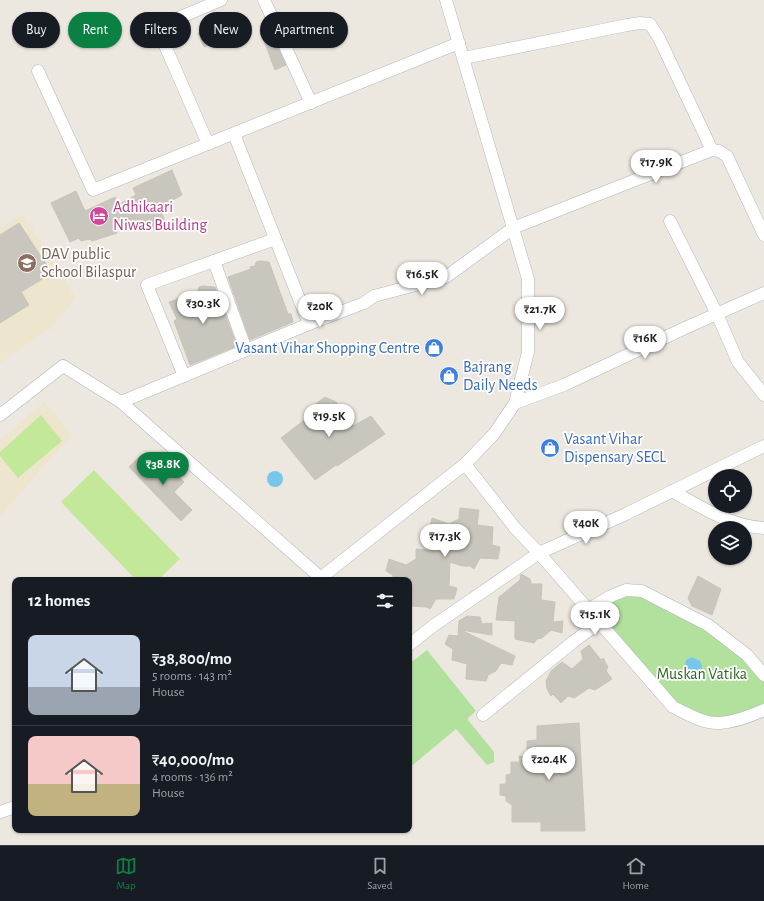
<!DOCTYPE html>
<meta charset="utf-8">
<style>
body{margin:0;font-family:"Alegreya Sans",sans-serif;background:#20242c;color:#f1f3f6;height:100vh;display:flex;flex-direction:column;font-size:15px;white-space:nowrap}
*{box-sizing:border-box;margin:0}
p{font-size:13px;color:#9ea1a6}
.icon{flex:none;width:22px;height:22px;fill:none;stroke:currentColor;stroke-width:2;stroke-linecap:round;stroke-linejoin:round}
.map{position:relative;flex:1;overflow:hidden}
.sheet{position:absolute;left:12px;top:577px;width:400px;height:256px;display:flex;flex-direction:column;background:#171b24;border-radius:8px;box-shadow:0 1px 3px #0004}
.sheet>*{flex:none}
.hud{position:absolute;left:12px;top:12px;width:400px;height:36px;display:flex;gap:8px}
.tools{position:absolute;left:708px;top:469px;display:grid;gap:8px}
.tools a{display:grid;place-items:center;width:44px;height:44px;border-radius:50%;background:#171b24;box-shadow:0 1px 3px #0004;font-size:20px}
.price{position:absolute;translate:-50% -34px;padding:0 9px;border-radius:14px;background:#fff;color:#222;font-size:13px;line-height:26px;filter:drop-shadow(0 1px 2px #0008)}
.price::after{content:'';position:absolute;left:50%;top:24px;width:12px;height:9px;margin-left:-6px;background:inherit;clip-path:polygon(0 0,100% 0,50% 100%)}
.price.on{background:#0b8043;color:#fff}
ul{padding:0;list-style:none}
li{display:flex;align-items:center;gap:12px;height:100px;padding:0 16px}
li+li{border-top:1px solid #363941}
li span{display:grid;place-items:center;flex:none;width:112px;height:80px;border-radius:8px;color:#555}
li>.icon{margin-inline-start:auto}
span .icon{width:48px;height:48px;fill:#fffc;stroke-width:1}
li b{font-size:17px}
h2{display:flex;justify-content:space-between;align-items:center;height:48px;padding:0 16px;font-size:17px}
.pill{padding:0 14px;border-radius:18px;background:#171b24;box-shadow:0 1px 3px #0004;font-size:14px;line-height:36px}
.pill.on{background:#0b8043;color:#fff}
.tabs{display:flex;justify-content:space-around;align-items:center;height:56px;border-top:1px solid #363941;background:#171b24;font-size:11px;color:#9ea1a6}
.tabs a{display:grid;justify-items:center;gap:2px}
.tabs .on{color:#0b8043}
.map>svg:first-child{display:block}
.education{fill:#eee5cf}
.green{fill:#b2e19e}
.pitch{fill:#c4e89a}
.water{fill:#77c7eb}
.building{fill:#c9c6bd;stroke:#c9c4b9}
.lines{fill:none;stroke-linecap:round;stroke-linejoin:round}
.minor-casing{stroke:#b2b5bf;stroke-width:13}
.minor{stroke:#fff;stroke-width:12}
.labels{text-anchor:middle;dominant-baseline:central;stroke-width:3.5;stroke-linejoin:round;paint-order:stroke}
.hotel-label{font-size:16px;fill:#b23c85;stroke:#fff;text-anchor:start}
.education-label{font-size:16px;fill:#785e54;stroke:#fff;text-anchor:start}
.shop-label{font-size:16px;fill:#366cbe;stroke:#fff;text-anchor:start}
.park-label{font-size:16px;fill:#2a681d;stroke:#fff}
</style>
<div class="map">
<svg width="764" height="845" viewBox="0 0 764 845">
<rect width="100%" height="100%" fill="#ede8df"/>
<g class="education">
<polygon points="23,214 76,298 51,328 0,363 0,228"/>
<polygon points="45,402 72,435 0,516 0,440"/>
</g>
<g class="green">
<polygon points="626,590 708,625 764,676 764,710 719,723 685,714 588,610"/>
<polygon points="427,650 476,711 468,718 468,720 494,752 494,762 487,765 456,729 409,768 409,664"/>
</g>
<g class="pitch">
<polygon points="41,415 62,441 18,478 0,456 0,452"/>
<polygon points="94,470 180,559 158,580 136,580 61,502"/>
</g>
<g class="water">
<circle cx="275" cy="479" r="8"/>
<polygon points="692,657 700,661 702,666 702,673 693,675 686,671 685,665 686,660"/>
</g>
<g class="building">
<polygon points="234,13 240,25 218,36 220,40 204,47 198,33 223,21 221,18"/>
<polygon points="268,27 286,65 275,70 260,30"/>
<polygon points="172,170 182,195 169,202 170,206 161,210 165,223 145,231 141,222 136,224 134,222 126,227 114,227 117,233 92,241 90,239 81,241 79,238 70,242 51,203 76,191 85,211 115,197 118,205 136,195 133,188"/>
<polygon points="19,223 52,273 21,292 29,305 0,323 0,235"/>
<polygon points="260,261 269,262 288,314 291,314 293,322 250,340 228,277 251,269 250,267 255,266 256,262"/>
<polygon points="203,286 215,287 237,346 190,365 174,321 177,319 169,302 194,293 194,292 198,291 199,287"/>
<polygon points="325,397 336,402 353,426 371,416 385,434 337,466 336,465 315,480 281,438 307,418 309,409"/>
<polygon points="140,456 156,473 166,463 184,482 174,492 192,510 181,521 129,467"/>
<polygon points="460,508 479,510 477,525 493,527 492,545 500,547 498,559 480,558 474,569 470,566 462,566 450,562 449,586 457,588 454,599 436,599 430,609 427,607 409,606 409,580 393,580 393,575 386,571 389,559 406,565 416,559 416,549 437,551 437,534 429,530 432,518 449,524 459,519"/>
<polygon points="521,574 530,579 531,584 542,584 541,600 555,602 553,622 563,621 562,633 551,630 542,638 537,639 534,643 515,639 515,621 496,620 499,597 520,580"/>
<polygon points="698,576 721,589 712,615 692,606 688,598"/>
<polygon points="467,616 480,617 482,624 492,623 492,635 461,630 515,656 512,665 501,663 496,671 488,675 486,681 466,679 467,664 452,660 453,649 445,644 449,635 458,636 459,621"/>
<polygon points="589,645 601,660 603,658 608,667 606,671 612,679 595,690 589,688 574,698 568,696 561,703 553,694 551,696 547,689 546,681 551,671 562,662 572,669 583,659 581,651"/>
<polygon points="579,723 585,831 541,831 541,822 512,822 512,805 506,801 506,796 500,795 500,784 506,784 506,775 511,774 511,762 520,762 519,756 527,757 527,741 537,740 537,726"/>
</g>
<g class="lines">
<g class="minor-casing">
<g id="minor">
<polyline points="264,0 311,103"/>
<polyline points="464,58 627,25 640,23 650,24 659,38 712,150"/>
<polyline points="38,71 93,190 459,43"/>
<polyline points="208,144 157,27 221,0"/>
<polyline points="670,221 717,314 738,362 764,395"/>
<polyline points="214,261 246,350"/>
<polyline points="309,324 364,303 374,296 446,277 513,228 712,150 719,151 727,156 764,235"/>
<polyline points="184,376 147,285 275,239"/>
<polyline points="121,402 309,324 234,134"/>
<polyline points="515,403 564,385 685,328 764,293"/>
<polyline points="0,415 63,366 121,402 321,578"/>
<path d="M465,464l50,64 24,25 134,154c14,7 31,17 47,16 13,-1 31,-7 44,-13"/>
<path d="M672,491c29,16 58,35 92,37"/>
<polyline points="318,580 465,464 494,434 515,403 528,352 528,279 446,0"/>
<polyline points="588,610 611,596 626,590 642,591 708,625 747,655 764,675"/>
<polyline points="409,645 433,626 539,553 626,514 764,446"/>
<polyline points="483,715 573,642 599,623"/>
<polyline points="0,812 15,807"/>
</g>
</g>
<use href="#minor" class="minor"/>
</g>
<defs>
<g id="hotel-disc" transform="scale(1)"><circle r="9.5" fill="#d1479c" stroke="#fff"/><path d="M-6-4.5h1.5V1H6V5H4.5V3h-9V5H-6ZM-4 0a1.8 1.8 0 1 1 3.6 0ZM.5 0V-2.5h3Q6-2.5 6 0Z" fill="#fff"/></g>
<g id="school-disc" transform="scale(1)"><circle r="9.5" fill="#8d6e63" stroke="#fff"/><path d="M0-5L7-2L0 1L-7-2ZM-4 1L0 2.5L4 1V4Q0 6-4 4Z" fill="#fff"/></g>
<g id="shop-disc" transform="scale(1)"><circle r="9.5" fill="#3f7fe0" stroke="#fff"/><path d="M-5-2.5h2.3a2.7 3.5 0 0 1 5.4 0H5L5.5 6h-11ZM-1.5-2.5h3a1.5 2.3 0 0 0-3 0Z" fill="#fff"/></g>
</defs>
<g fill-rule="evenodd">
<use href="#hotel-disc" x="99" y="216"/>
<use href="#school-disc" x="27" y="263"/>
<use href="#shop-disc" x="434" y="348"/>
<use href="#shop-disc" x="449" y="376"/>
<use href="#shop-disc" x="550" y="448"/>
</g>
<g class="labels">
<g class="hotel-label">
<text x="113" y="207">Adhikaari<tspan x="113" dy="18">Niwas Building</tspan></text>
</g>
<g class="education-label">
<text x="41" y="254">DAV public<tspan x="41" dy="18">School Bilaspur</tspan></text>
</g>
<g class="shop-label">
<text x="420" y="348" text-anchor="end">Vasant Vihar Shopping Centre</text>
<text x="463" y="367">Bajrang<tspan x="463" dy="18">Daily Needs</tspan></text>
<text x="564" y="439">Vasant Vihar<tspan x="564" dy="18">Dispensary SECL</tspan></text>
</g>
<g class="park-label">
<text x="702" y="674">Muskan Vatika</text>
</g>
</g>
</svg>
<div class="tools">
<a><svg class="icon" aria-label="locate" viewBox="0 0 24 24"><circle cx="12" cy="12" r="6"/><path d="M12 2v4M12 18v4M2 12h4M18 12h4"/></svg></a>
<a><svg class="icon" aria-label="layers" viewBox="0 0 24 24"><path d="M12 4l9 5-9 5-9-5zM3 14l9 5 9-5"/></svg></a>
</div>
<b class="price" style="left:656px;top:184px">₹17.9K</b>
<b class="price" style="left:422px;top:296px">₹16.5K</b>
<b class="price" style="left:203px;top:325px">₹30.3K</b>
<b class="price" style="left:320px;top:328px">₹20K</b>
<b class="price" style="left:540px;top:331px">₹21.7K</b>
<b class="price" style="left:645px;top:360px">₹16K</b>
<b class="price" style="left:329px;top:438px">₹19.5K</b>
<b class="price on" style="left:163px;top:486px">₹38.8K</b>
<b class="price" style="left:586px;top:545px">₹40K</b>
<b class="price" style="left:445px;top:558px">₹17.3K</b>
<b class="price" style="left:595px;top:636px">₹15.1K</b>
<b class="price" style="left:549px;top:781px">₹20.4K</b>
<div class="hud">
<a class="pill">Buy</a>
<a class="pill on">Rent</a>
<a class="pill">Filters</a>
<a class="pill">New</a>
<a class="pill">Apartment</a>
</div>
<section class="sheet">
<h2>12 homes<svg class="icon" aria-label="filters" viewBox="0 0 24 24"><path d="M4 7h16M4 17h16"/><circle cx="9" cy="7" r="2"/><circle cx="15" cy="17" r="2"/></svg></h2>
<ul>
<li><span style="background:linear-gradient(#c9d6e8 65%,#9aa5b1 0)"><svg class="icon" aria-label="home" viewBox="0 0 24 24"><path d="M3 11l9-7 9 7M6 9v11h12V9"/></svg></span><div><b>₹38,800/mo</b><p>5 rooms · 143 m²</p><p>House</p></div></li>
<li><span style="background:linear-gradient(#f6c9c9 60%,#c2b280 0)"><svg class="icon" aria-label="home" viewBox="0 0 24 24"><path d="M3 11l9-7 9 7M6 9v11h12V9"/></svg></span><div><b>₹40,000/mo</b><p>4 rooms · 136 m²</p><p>House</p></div></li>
</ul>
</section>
</div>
<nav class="tabs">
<a class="on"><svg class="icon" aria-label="map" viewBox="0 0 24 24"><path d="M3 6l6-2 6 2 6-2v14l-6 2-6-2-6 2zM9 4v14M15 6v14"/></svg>Map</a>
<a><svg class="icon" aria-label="saved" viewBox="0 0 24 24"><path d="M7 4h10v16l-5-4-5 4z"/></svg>Saved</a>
<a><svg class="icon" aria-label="home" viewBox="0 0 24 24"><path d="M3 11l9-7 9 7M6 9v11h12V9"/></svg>Home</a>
</nav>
